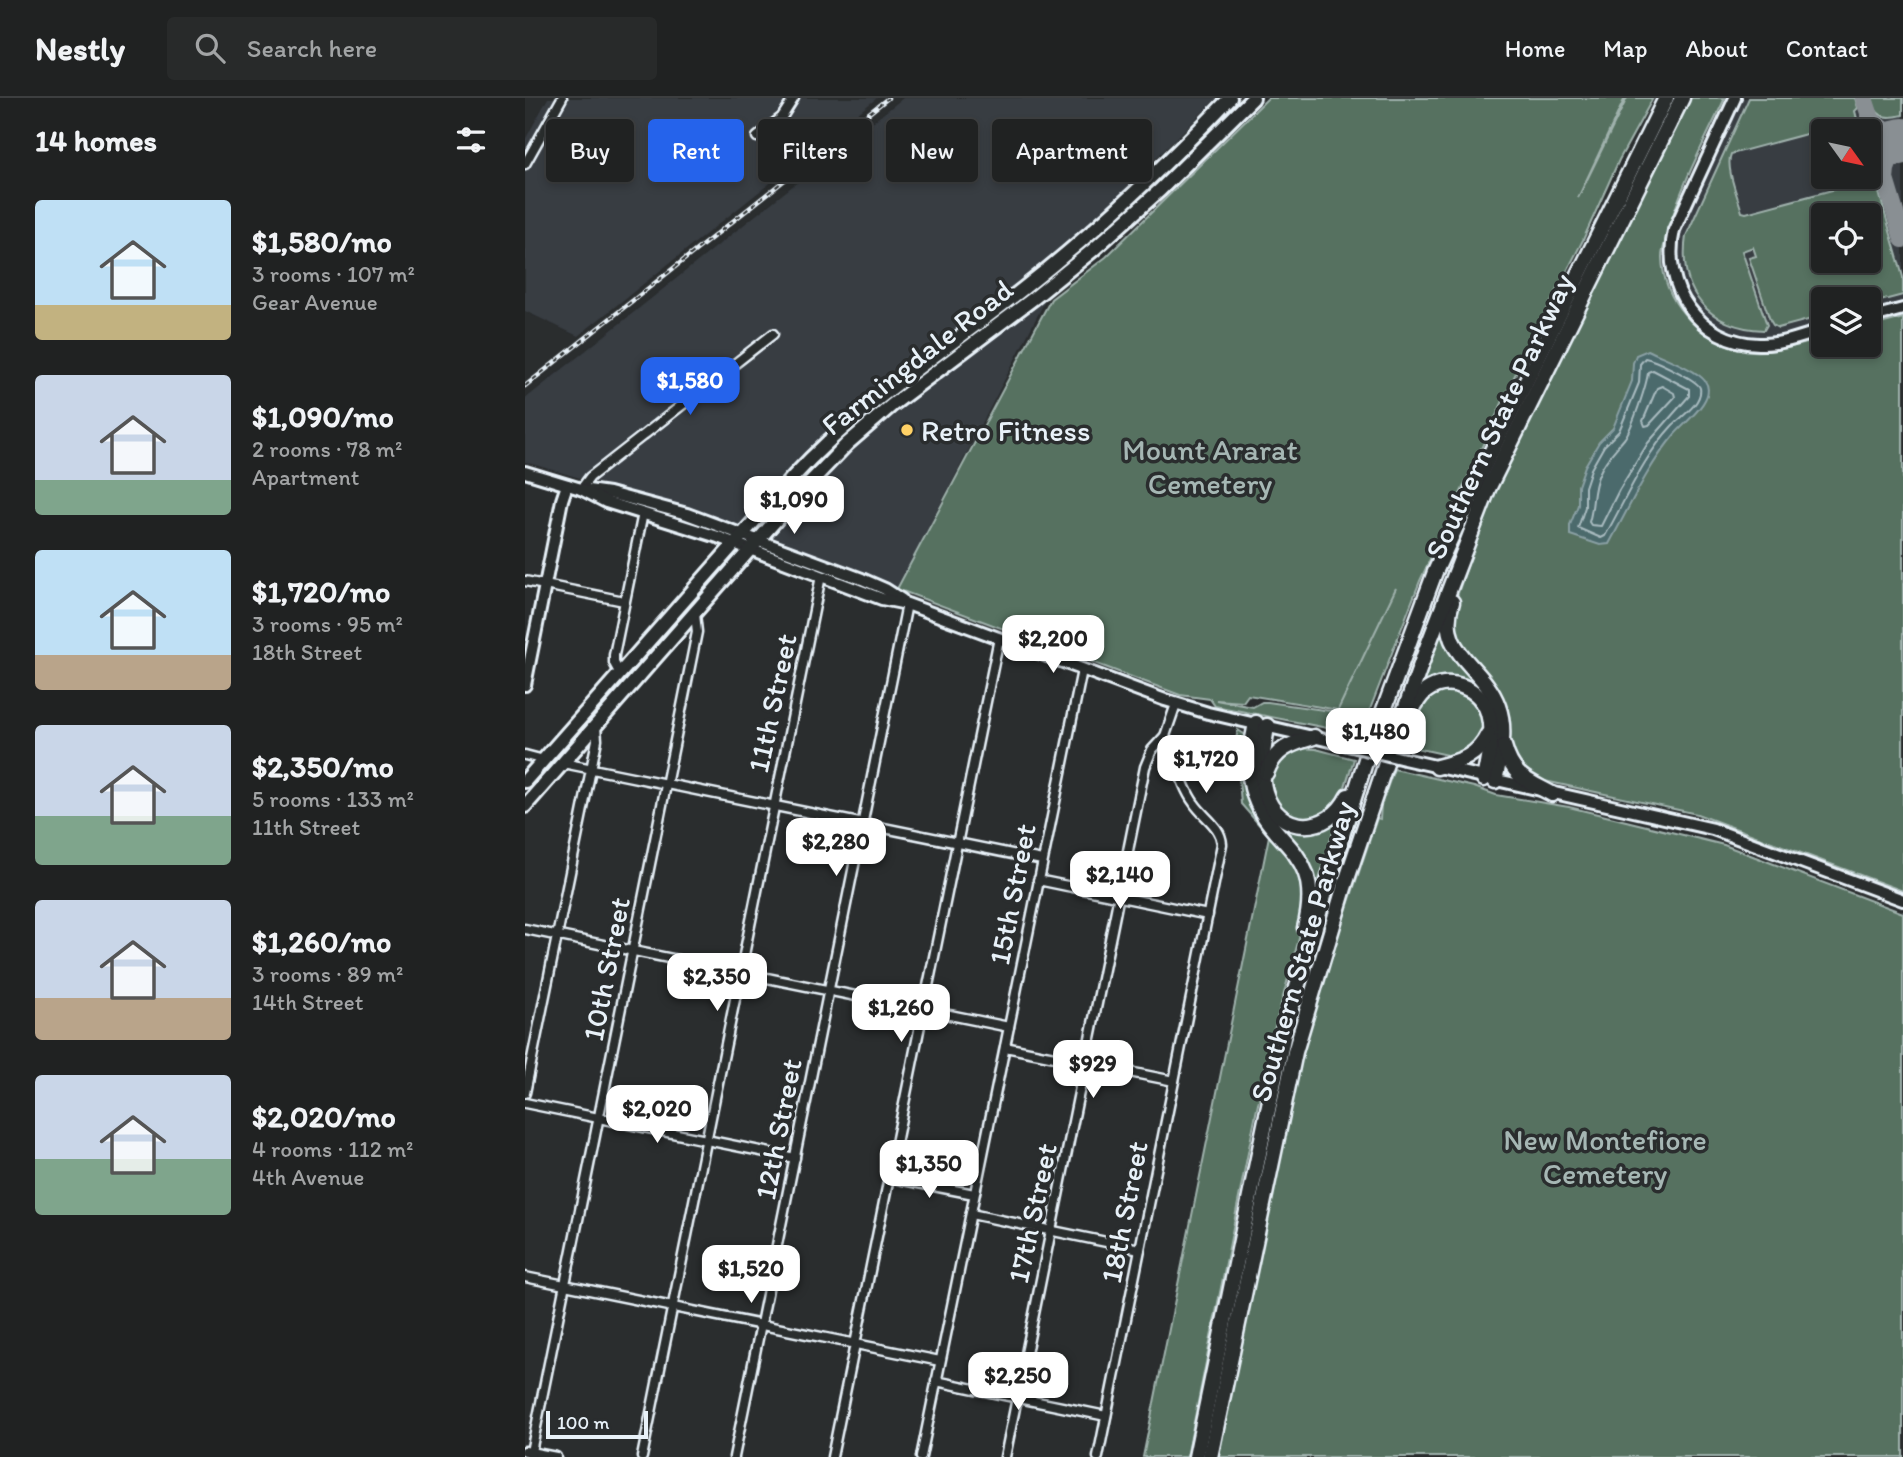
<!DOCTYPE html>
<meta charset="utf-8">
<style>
body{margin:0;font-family:Itim,sans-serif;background:#282a2a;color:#f1f3f6;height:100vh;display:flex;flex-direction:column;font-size:26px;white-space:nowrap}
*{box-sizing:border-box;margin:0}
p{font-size:23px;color:#a2a4a5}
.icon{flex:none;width:38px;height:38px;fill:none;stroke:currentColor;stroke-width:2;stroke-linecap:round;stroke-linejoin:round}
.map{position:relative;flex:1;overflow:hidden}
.panel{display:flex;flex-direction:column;background:#202222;width:525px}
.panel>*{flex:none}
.banner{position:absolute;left:21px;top:21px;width:665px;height:63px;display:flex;gap:14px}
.needle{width:46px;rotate:123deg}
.controls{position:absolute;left:1286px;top:21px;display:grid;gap:14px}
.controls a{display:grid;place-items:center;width:70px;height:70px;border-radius:7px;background:#202222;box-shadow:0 4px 10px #0003,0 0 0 2px #3d3f40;font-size:35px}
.scale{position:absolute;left:21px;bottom:18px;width:102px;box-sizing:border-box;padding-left:7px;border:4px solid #e8f1f8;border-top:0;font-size:19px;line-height:24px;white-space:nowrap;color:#e8f1f8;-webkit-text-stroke:5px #2a2d2e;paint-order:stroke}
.price{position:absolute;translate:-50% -60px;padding:0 16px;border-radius:14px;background:#fff;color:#222;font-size:23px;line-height:46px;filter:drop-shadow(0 2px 4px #0008)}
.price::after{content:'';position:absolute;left:50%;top:42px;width:21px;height:16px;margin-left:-10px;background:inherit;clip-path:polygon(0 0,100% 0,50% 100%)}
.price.active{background:#2563eb;color:#fff}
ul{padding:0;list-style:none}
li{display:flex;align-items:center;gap:21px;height:175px;padding:0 35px}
li span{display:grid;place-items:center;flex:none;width:196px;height:140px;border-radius:7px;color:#555}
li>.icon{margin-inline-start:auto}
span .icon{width:84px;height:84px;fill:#fffc;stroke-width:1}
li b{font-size:30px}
h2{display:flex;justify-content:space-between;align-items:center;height:84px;padding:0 35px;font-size:30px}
.chip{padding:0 24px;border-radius:7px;background:#202222;box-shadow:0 4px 10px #0003,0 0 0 2px #3d3f40;font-size:24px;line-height:63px}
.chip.active{background:#2563eb;color:#fff}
header{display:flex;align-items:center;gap:42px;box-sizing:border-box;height:98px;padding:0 35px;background:#202222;border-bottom:2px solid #3d3f40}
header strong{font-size:33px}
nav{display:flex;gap:38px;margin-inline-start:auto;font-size:24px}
.search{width:490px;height:63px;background:#282a2a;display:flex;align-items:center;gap:18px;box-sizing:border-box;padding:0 24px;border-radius:7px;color:#a2a4a5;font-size:26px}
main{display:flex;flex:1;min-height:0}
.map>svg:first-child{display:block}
.built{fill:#373c42;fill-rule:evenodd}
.green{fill:#567160;stroke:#9fb1ac;stroke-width:2;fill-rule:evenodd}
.water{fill:#4b6a6c;stroke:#8aa0a4;stroke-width:2}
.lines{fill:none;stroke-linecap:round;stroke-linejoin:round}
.shore{stroke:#a9bbc0;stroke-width:2}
.taxiway{stroke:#898f93;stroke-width:18}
.runway{stroke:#898f93;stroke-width:46}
.street-casing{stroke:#e8f1f8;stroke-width:13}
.secondary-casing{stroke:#e8f1f8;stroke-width:16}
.primary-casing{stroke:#e8f1f8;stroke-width:18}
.highway-casing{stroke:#e8f1f8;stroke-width:19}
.street{stroke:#2a2d2e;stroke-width:8}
.secondary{stroke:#2a2d2e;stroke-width:10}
.primary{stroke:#2a2d2e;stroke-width:12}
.highway{stroke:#2a2d2e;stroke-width:14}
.rail-casing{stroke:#e8f1f8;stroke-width:4.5}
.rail{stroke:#2a2d2e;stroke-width:2;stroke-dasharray:5;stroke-linecap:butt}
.secondary-bridge-casing{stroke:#e8f1f8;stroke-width:16;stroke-linecap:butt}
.secondary-bridge{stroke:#2a2d2e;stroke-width:10}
.poi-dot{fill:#ffd166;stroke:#2a2d2e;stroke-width:2.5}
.labels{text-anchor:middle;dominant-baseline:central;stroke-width:7;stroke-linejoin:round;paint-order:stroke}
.street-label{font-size:30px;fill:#e8f1f8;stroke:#2a2d2e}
.poi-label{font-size:30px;fill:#e8f1f8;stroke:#2a2d2e;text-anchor:start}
.park-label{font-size:30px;fill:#a6b7b4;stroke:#2a2d2e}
</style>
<header>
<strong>Nestly</strong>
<div class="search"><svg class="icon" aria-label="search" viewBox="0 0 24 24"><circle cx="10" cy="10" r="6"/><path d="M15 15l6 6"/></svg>Search here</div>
<nav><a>Home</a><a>Map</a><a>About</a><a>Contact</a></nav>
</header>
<main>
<section class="panel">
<h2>14 homes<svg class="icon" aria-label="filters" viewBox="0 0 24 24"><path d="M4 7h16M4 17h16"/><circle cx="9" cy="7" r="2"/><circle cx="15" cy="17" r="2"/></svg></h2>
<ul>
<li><span style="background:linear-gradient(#bfe0f5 75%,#c2b280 0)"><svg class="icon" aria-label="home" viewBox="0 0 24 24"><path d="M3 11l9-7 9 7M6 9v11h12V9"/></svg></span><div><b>$1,580/mo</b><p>3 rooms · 107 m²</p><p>Gear Avenue</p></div></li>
<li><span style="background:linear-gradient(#c9d6e8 75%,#7fa58c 0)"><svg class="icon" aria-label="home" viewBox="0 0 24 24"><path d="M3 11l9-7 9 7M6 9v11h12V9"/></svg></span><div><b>$1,090/mo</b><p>2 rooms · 78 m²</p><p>Apartment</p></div></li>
<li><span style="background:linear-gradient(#bfe0f5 75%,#b9a48a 0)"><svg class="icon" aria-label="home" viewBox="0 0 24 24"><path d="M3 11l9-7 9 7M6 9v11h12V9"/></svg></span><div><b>$1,720/mo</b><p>3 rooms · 95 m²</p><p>18th Street</p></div></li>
<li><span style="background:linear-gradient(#c9d6e8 65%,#7fa58c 0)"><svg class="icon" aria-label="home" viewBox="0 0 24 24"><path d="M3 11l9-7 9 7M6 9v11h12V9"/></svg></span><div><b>$2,350/mo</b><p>5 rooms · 133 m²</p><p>11th Street</p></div></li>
<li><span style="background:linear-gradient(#c9d6e8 70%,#b9a48a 0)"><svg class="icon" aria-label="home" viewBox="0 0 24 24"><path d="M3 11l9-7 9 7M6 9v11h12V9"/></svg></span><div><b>$1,260/mo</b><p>3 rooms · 89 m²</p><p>14th Street</p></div></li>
<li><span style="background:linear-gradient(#c9d6e8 60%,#7fa58c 0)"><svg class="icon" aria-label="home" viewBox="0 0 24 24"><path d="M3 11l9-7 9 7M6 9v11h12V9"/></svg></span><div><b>$2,020/mo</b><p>4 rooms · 112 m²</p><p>4th Avenue</p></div></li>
</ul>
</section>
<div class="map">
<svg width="1378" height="1359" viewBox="0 0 1378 1359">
<rect width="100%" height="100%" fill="#2a2d2e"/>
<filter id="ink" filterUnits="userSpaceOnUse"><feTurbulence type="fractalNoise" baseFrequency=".0143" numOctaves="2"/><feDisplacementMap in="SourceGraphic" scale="14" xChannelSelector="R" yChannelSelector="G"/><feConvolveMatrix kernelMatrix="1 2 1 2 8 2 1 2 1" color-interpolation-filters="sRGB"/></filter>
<g filter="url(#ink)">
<g class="built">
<polygon points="23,0 352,0 53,238 0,213 0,42"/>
<polygon points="378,0 692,0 613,78 522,199 372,491 151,408 0,364 0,301"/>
<path d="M1218,0h160v206l-34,9v-14h-46v26l-52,14 -36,-3 -23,-14 -20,-20 -12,-25 -4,-25 4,-19zM1298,33h46v46h-46zM1298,117h46v46h-46z"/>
</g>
<g class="green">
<path d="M743,0h357l-47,100 49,-100h26l-34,62 -36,80 -56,109 -107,232 -51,131 -6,23 -148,-29 -5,-7 -30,-4 -283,-106 154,-290 55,-42zM871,490l-59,124 -69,-10h-6l-9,5 -37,-7 27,2 5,-7 90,15z"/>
<path d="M1164,0h36c-21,45 -46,90 -58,138 -2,7 -5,14 -5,21 1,45 35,80 77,92 26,7 59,-4 84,-10v6h46v-18l34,-9v573l-206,-77 -166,-36 -18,-12 -11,-62 -45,-58 -7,-30 26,-75 25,-63z"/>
<path d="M1224,0h106l3,10 -3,3 4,16 -6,2 -2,-7 -120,32c-6,13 7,43 11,58l4,1 120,-32v-4h3l2,-5 4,18 3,-1 25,88v18l-34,9v-5h-46v17l-45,12 -5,-3 -3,-5 -21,-62 7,-2 -3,-9 -11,4 25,74 -3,5c-56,-2 -86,-39 -78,-94zM1298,117h46v46h-46z"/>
<path d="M1346,0h32v17c-19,5 -27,2 -32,-17z"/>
<polygon points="916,526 962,594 969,637 943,587 893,593"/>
<path d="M921,589c33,9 47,31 29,62l-27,9v-3l-46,-10 16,-42z"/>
<polygon points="713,632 722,638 720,660 770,763 780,793 776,833 749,932 730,1020 662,1359 618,1359 744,738 716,706 711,641"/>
<path d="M770,650l21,1 38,10 -14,44 -24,18 -27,-4c-18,-21 -24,-26 -16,-55z"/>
<polygon points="733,664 757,724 813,717 788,802 752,731"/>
<polygon points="869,671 949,689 971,697 1044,709 1199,747 1378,815 1378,1359 693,1359 771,969 799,879 852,720 855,721 856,707"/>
</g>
<path class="water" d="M1123,252c14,7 48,19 57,31 13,17 -21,42 -30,53 -28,33 -45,72 -66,110l-9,1 -30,-10v-10l8,-20v-19l7,-20 14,-24 14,-14 19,-47 1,-18 3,-8z"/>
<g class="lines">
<g class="shore">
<path d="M1120,260c8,1 53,22 55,30 3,15 -19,29 -28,38 -29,31 -46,73 -67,110l-4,2 -23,-10 7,-21v-20l6,-18 13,-23 15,-15 20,-48 1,-19z"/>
<path d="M1128,272l36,19v7l-41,47 -29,47 -18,36 -10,-1 -2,-3c5,-16 3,-33 10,-48 6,-15 16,-24 25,-35 8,-10 23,-55 24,-67z"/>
<polygon points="1137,288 1149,295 1150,299 1124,327 1120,328 1118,323 1132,290"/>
</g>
<polyline class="taxiway" points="1339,0 1346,21 1371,44 1361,71 1360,81 1378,141"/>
<polyline class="runway" points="1344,51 1378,43"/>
<g class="street-casing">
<g id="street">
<polyline points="232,39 257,19 269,0"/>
<polyline points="0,66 37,0"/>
<polyline points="56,391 65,379 248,236"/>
<polyline points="0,483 99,503"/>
<polyline points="95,576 89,565 89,557 118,415"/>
<polyline points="0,657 19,662"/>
<polyline points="38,665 517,762"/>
<polyline points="513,782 683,817"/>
<polyline points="0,831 484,929"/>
<polyline points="480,949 649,983"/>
<polyline points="0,995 72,642 71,629"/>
<polyline points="0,1005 270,1060"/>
<polyline points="363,1079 449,1096"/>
<polyline points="446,1116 615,1151"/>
<polyline points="0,1179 415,1263"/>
<polyline points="411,1283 581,1318"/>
<polyline points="0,1353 31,1359"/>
<polyline points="5,1359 172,534 170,516"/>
<polyline points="117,1359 296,478"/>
<polyline points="209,1359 382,506"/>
<polyline points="307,1359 474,540"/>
<polyline points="396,1359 557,572"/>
<polyline points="480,1359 620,669 627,652 640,638 651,606"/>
<path d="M573,1359l124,-613c-1,-18 -19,-27 -28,-41 -14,-19 -18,-46 -29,-67"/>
</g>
</g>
<g class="secondary-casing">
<g id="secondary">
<path d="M1210,0l-61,132c-13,57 25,113 85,114 22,1 44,-8 64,-14"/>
<polyline points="1344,220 1378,211"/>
<polyline points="0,374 56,391 84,395 162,416 337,481 360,491 377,502"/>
<polyline points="56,391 81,404 193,439 357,501 382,506 640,602 683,615 831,649"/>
<polyline points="0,587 37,402 42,387"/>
<polyline points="879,661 1188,731 1378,802"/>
</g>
</g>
<g class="primary-casing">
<g id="primary">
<path d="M0,683l269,-305c67,-73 152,-126 230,-188 74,-58 141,-122 206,-190"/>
<polyline points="0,708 272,398 322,346 367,307 509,200 568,152 635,92 728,0"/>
</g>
</g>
<g class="highway-casing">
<g id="highway">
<path d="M927,504c-17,51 31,62 46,104 9,24 2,51 -3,75"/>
<path d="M885,616c4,-8 9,-17 16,-23 22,-16 54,-4 62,22 6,21 0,45 -4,66"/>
<path d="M731,625c-4,22 -10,43 -4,65 15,60 74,58 53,140"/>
<path d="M742,628c-3,21 -8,45 -2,66 13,44 64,43 83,4"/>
<path d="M979,648c8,30 22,34 48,48"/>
<path d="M912,669c24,-6 40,-10 51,-33"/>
<path d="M741,675c9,-24 24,-29 48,-36"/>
<polyline points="671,1359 760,930 817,737 843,655 910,474 955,377 1141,0"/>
<polyline points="685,1359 770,954 819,790 858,674 900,555 963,391 1157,0"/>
</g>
</g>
<use href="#street" class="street"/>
<use href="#secondary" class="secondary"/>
<use href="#primary" class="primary"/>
<use href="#highway" class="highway"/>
<g class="rail-casing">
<polyline id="rail" points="0,288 363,0"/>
</g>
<use href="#rail" class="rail"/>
<g class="secondary-bridge-casing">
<polyline id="secondary-bridge" points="831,649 879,661"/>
</g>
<use href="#secondary-bridge" class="secondary-bridge"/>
</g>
</g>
<circle class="poi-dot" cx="382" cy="332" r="7"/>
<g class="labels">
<g class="street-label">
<text transform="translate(392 259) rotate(-38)">Farmingdale Road</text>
<text transform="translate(974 318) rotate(-65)">Southern State Parkway</text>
<text transform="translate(247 605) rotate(-78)">11th Street</text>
<text transform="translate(487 796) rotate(-79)">15th Street</text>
<text transform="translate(777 853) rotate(-74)">Southern State Parkway</text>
<text transform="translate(81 871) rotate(-79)">10th Street</text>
<text transform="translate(253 1031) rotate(-79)">12th Street</text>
<text transform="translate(599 1114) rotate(-79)">18th Street</text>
<text transform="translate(507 1115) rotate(-78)">17th Street</text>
</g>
<g class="poi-label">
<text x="396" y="332">Retro Fitness</text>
</g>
<g class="park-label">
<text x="685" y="351">Mount Ararat<tspan x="685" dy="34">Cemetery</tspan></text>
<text x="1080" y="1041">New Montefiore<tspan x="1080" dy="34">Cemetery</tspan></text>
</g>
</g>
</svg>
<div class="controls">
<a><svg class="needle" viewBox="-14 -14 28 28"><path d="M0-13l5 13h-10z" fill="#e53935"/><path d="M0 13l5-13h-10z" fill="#a2a4a5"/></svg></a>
<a><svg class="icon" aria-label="locate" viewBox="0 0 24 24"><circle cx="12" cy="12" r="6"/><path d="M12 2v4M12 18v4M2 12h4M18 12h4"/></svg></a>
<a><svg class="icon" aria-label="layers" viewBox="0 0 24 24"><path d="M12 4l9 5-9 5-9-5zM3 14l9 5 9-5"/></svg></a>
</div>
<div class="scale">100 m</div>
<b class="price active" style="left:165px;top:319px">$1,580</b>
<b class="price" style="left:269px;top:438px">$1,090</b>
<b class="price" style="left:528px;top:577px">$2,200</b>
<b class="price" style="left:851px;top:670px">$1,480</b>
<b class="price" style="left:681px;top:697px">$1,720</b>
<b class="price" style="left:311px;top:780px">$2,280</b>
<b class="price" style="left:595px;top:813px">$2,140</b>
<b class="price" style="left:192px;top:915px">$2,350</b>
<b class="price" style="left:376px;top:946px">$1,260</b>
<b class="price" style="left:568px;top:1002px">$929</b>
<b class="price" style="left:132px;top:1047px">$2,020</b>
<b class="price" style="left:404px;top:1102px">$1,350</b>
<b class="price" style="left:226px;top:1207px">$1,520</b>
<b class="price" style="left:493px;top:1314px">$2,250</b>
<div class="banner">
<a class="chip">Buy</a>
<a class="chip active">Rent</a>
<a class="chip">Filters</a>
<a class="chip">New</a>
<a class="chip">Apartment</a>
</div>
</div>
</main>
